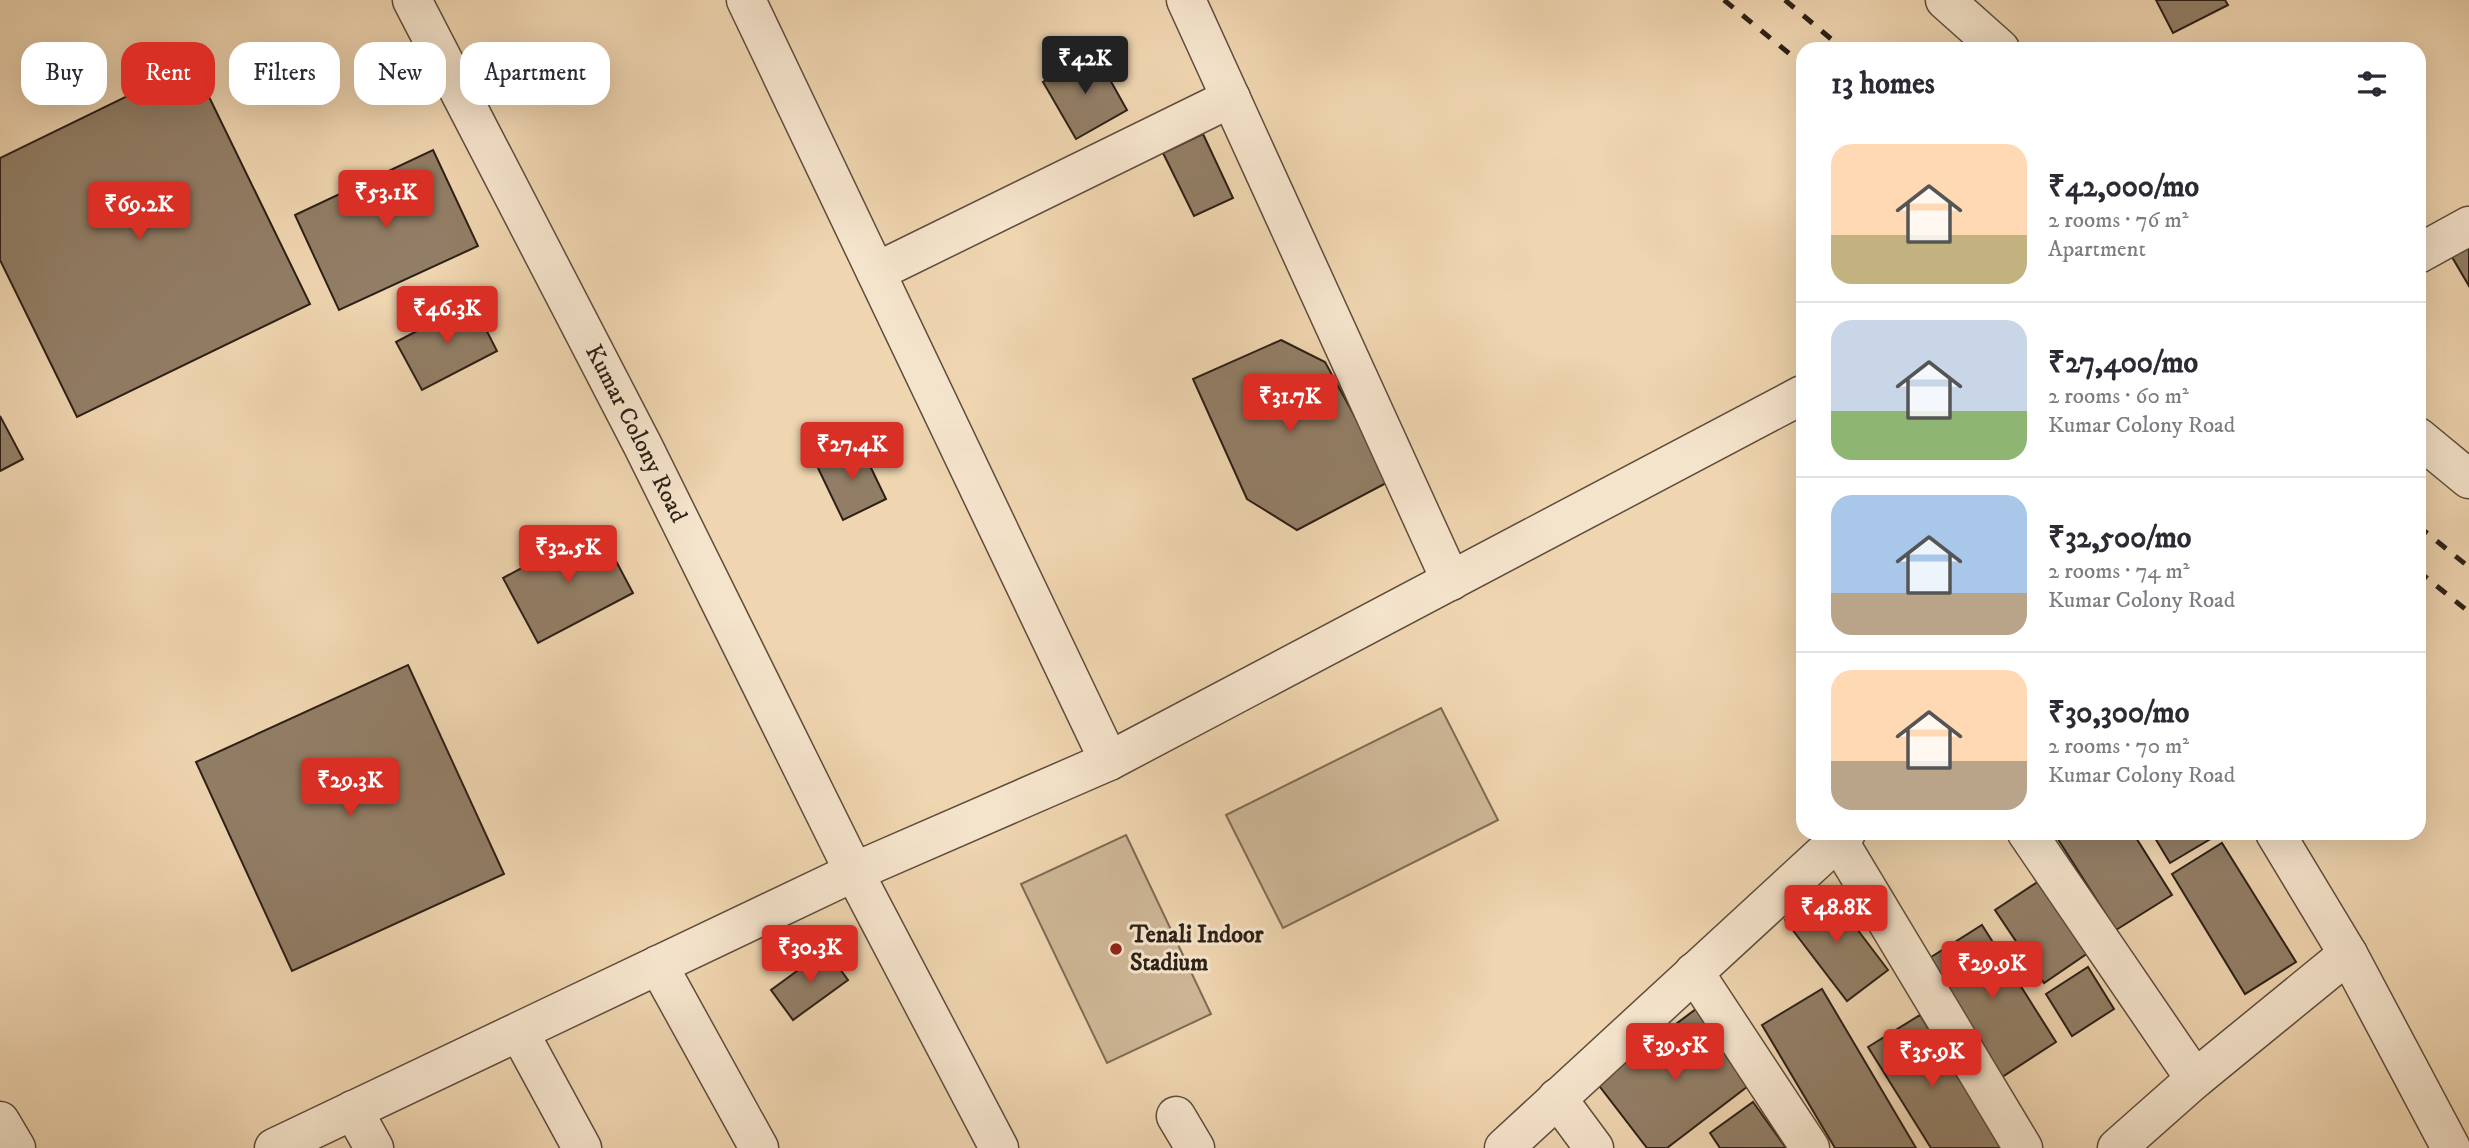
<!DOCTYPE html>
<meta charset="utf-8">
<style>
body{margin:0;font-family:"IM FELL DW Pica",serif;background:#f7f7f7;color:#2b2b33;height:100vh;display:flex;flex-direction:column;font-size:26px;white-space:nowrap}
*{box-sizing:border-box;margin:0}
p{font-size:23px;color:#7c7c81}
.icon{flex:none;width:38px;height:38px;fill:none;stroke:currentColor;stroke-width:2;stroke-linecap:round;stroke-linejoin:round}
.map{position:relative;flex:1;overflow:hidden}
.side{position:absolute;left:1796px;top:42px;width:630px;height:798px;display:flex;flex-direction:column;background:#fff;border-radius:21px;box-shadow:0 7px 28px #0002}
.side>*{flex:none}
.banner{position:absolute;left:21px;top:42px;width:665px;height:63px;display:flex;gap:14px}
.price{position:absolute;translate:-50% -60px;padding:0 16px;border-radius:7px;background:#d93025;color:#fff;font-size:23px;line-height:46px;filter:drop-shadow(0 2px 4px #0008)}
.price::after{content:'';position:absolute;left:50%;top:42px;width:21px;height:16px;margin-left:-10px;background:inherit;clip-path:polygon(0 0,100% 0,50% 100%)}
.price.current{background:#222;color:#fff}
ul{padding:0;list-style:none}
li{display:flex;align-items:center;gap:21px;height:175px;padding:0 35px}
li+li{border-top:2px solid #e1e1e2}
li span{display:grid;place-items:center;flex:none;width:196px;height:140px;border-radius:21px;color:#555}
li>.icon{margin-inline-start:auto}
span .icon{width:84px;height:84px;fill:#fffc;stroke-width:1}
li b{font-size:30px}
h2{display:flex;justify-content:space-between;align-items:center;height:84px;padding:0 35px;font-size:30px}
.tag{padding:0 24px;border-radius:21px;background:#fff;box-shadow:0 7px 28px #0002;font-size:24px;line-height:63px}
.tag.current{background:#d93025;color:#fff}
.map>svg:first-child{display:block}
.green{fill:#ceb696;stroke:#7e6b56;stroke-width:2}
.building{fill:#927e66;stroke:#2d2016;stroke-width:2}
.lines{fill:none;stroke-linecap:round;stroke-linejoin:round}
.minor-casing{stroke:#5e4d3c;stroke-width:41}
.minor{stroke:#f5e4cc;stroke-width:38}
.rail{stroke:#2d2016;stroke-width:5;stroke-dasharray:12 12;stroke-linecap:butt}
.poi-dot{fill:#8f2418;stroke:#f5e4cc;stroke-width:2.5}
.labels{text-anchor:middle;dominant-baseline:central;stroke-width:6;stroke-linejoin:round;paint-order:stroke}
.street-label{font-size:24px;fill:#2d2016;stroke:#f5e4cc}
.poi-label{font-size:24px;font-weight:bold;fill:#2d2016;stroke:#f5e4cc;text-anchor:start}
</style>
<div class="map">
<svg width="2469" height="1148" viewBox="0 0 2469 1148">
<rect width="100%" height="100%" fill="#efd5b0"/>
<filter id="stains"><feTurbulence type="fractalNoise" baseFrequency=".00286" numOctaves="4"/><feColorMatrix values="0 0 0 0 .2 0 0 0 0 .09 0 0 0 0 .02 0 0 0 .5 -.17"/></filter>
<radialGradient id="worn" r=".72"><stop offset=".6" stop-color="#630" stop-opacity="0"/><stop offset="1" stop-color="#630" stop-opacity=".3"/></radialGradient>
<g class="green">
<polygon points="1441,708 1498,820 1283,928 1226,815"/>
<polygon points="1126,835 1211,1014 1107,1063 1021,884"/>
</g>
<g class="building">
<polygon points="2156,0 2225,0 2228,5 2173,33"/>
<polygon points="1095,53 1127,110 1076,139 1043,82"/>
<polygon points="193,64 310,304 77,417 0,260 0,158"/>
<polygon points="1203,134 1233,198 1194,216 1163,153"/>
<polygon points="433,150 478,246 339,310 295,215"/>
<polygon points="2469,247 2469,286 2452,257"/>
<polygon points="472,302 497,351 422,390 396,342"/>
<polygon points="1281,340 1325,362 1390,481 1297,530 1247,499 1193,379"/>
<polygon points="0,416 23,459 0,471"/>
<polygon points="860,445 886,499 843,520 817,466"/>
<polygon points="598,527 633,593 538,643 503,578"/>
<polygon points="408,665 504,874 292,971 196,762"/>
<polygon points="2054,833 2133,833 2172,895 2116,930"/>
<polygon points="2152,833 2216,833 2217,835 2170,863"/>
<polygon points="2222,843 2296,962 2245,994 2172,874"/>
<polygon points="2039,881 2088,953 2044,983 1995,910"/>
<polygon points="1826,888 1888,970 1847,1001 1785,920"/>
<polygon points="1982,925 2056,1042 2002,1077 1928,959"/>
<polygon points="826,950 848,980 793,1020 771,990"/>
<polygon points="2088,967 2114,1009 2072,1036 2046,994"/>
<polygon points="1822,989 1916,1148 1835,1148 1762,1025"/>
<polygon points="1696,1009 1752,1083 1667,1148 1647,1148 1597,1083"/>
<polygon points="1920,1015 2002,1148 1931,1148 1868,1047"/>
<polygon points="1753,1102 1786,1148 1720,1148 1710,1133"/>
</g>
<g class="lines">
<g class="minor-casing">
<g id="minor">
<path id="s1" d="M412,0l231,446 211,426 145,276"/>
<polyline points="746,0 1109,761"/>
<polyline points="1186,0 1451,581"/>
<polyline points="1945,0 2000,49"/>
<polyline points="2418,254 2469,226"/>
<polyline points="876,272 1231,98"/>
<polyline points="2418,437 2469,479"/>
<polyline points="2027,833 2195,1079"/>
<polyline points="2275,833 2348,954 2451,1148"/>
<polyline points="1838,840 2023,1148"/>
<polyline points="658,965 759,1148"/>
<polyline points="1694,972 1810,1148"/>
<polyline points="519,1032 582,1148"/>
<polyline points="1557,1098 1594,1148"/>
<polyline points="353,1110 374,1148"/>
<polyline points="1176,1116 1195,1148"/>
<polyline points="0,1121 16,1148"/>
<polyline points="274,1148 854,872 1109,761 1802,395"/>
<polyline points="1504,1148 1846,833"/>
<polyline points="2117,1148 2195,1079 2348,954"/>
</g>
</g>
<use href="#minor" class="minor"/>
<g class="rail">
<polyline points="1724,0 1802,64"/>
<polyline points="1785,0 1843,49"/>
<polyline points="2418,526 2469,567"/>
<polyline points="2418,571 2469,612"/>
</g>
</g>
<circle class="poi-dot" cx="1116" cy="949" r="7"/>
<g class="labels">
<g class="street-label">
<text stroke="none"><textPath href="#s1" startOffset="488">Kumar Colony Road</textPath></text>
</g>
<g class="poi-label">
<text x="1130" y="935">Tenali Indoor<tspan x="1130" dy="28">Stadium</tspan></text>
</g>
</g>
<rect width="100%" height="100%" filter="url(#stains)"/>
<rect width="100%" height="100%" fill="url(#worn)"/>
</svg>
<b class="price current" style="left:1085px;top:96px">₹42K</b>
<b class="price" style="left:386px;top:230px">₹53.1K</b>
<b class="price" style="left:139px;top:242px">₹69.2K</b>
<b class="price" style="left:447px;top:346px">₹46.3K</b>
<b class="price" style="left:1290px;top:434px">₹31.7K</b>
<b class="price" style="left:852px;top:482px">₹27.4K</b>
<b class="price" style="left:568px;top:585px">₹32.5K</b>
<b class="price" style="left:350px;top:818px">₹29.3K</b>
<b class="price" style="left:1836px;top:945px">₹48.8K</b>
<b class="price" style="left:810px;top:985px">₹30.3K</b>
<b class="price" style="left:1992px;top:1001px">₹29.9K</b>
<b class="price" style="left:1675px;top:1083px">₹39.5K</b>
<b class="price" style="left:1932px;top:1089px">₹35.9K</b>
<div class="banner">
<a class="tag">Buy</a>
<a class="tag current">Rent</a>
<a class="tag">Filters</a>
<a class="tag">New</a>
<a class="tag">Apartment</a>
</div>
<section class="side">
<h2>13 homes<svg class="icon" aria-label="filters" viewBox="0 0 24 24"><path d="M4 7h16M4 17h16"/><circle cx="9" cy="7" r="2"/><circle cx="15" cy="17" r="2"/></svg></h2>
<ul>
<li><span style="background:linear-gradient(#ffd9b3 65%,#c2b280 0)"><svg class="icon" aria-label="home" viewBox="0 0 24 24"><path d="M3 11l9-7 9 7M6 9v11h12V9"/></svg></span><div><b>₹42,000/mo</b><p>2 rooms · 76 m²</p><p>Apartment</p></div></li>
<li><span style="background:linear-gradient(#c9d6e8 65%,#8fb573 0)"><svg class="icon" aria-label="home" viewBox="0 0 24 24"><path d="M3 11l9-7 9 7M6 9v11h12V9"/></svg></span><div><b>₹27,400/mo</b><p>2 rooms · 60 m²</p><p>Kumar Colony Road</p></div></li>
<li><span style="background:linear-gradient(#a9c7e8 70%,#b9a48a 0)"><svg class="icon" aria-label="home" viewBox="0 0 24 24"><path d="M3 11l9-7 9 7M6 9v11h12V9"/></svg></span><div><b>₹32,500/mo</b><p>2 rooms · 74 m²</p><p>Kumar Colony Road</p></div></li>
<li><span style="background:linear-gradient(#ffd9b3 65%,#b9a48a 0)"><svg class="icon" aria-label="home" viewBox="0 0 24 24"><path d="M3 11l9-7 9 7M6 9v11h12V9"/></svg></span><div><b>₹30,300/mo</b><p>2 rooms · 70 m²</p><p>Kumar Colony Road</p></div></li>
</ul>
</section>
</div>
